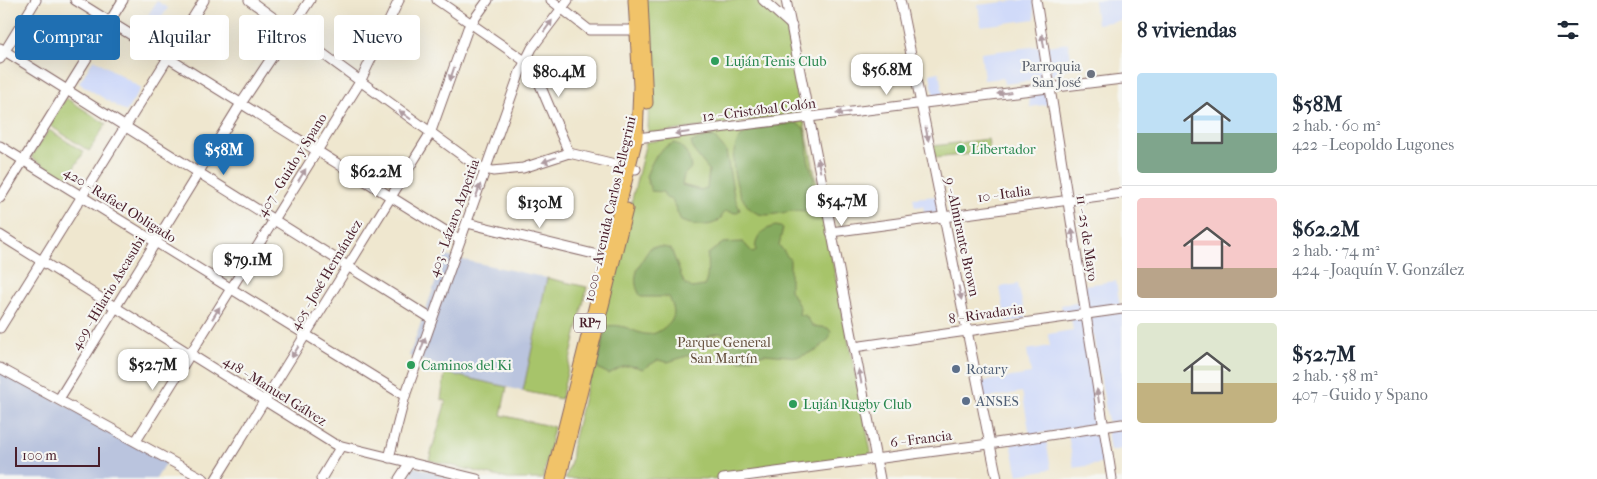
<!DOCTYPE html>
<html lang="es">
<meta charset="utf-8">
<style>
body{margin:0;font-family:"IM FELL French Canon",serif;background:#f6f6f7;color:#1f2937;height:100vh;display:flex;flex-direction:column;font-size:19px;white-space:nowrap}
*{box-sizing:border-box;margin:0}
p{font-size:16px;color:#747a83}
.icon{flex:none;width:28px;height:28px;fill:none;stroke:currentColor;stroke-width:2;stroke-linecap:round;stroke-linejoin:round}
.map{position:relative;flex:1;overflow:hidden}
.details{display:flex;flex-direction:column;background:#fff;width:475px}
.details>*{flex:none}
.hud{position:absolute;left:15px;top:15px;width:475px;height:45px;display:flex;gap:10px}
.scale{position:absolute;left:15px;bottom:12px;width:85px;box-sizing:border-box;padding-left:5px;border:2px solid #4a1f2b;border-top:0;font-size:14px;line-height:18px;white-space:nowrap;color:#4a1f2b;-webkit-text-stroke:4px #f6f6f2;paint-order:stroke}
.price{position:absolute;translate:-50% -42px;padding:0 11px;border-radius:10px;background:#fff;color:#222;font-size:16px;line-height:32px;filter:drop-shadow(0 1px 2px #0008)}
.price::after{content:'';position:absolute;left:50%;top:30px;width:15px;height:11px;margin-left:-8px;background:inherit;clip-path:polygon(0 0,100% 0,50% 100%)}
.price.current{background:#1f6fb2;color:#fff}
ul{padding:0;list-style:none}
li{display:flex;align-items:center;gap:15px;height:125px;padding:0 15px}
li+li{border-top:1px solid #e0e1e3}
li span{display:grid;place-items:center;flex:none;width:140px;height:100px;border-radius:5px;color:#555}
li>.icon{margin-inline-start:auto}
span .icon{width:60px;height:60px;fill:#fffc;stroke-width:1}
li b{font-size:21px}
h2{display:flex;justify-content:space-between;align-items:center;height:60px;padding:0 15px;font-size:21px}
.chip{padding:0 18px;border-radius:5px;background:#fff;box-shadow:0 5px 20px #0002;font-size:18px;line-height:45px}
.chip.current{background:#1f6fb2;color:#fff}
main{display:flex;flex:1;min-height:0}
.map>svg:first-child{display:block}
.built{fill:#d0daf9}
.industrial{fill:#bac4de}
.green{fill:#a7c46b;stroke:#78724b}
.forest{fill:#85aa5f;stroke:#686445}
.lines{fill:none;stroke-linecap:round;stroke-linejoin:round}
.minor-casing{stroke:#846564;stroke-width:11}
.major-casing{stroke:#846564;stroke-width:13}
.minor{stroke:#fff;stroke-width:9}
.major{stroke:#f1c369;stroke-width:11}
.oneway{fill:#ae9aa0}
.leisure-dot{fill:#2e9e5b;stroke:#f6f6f2;stroke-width:2}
.worship-dot{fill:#6b7280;stroke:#f6f6f2;stroke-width:2}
.service-dot{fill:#5c6f8a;stroke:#f6f6f2;stroke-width:2}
.labels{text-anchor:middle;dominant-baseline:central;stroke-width:4.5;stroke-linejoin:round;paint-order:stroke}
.shield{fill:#f6f6f2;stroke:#7e6067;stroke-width:1}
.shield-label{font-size:12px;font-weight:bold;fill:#4a1f2b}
.leisure-label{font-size:14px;fill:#27864d;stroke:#f6f6f2;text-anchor:start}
.worship-label{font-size:14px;fill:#5b616d;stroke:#f6f6f2;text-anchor:end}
.street-label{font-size:14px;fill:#4a1f2b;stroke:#f6f6f2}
.park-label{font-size:14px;fill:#66513e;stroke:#f6f6f2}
.service-label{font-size:14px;fill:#4e5e75;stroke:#f6f6f2;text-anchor:start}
</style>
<main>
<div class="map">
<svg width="1122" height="479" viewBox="0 0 1122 479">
<rect width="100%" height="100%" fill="#f6f6f2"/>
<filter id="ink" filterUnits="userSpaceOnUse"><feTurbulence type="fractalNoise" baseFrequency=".02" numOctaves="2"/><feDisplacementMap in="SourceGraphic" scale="10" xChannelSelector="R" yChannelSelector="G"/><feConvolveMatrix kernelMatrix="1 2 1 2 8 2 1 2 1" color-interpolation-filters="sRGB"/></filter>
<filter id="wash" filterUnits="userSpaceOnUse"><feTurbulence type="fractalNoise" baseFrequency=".0096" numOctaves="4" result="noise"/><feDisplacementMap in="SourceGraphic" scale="20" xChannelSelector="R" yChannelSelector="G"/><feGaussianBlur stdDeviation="1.12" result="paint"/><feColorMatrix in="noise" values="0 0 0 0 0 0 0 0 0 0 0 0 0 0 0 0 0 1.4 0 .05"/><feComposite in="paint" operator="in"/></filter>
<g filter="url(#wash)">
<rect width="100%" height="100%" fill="#efe7cf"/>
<g class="built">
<polygon points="1022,0 1033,0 1035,19 981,26 978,5"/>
<polygon points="1094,0 1122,0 1122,20 1097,24"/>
<polygon points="157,1 168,8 149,36 139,29"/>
<polygon points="1068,43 1071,57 1067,57 1068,69 1059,70 1059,74 1051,75 1047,46"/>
<polygon points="1040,46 1046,79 1004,84 1003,78 984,80 981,53"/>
<polygon points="94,59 141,88 126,112 79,83"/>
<polygon points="939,72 944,100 923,99 934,97 930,74"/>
<polygon points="1046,92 1050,104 1030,107 1028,94"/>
<polygon points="937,196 940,213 925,216 923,206 915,207 913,198"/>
<polygon points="1116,281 1120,307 1088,309 1084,285"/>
<polygon points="1018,284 1026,319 1006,322 1000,287"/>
<polygon points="1080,302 1081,311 1063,314 1061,305"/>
<polygon points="1122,311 1122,421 1108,422 1090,317"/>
<polygon points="1071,318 1082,318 1084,321 1098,424 1030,435 1022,392 983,399 980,382 1031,374 1027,350 1050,346 1048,334 1073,330"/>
<polygon points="1122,427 1122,449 1110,451 1107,430"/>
<polygon points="1099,431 1106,463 1074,468 1068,435"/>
<polygon points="1046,439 1051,469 1018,475 1011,444"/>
</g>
<g class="industrial">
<polygon points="445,256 547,278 523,391 445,373 446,368 409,356"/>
<polygon points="0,369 167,461 156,479 0,479"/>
<polygon points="414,467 462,479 407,479"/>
</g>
<g class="green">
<polygon points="643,0 759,0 787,25 805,114 648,134 650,29"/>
<polygon points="66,98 106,124 89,151 49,125"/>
<polygon points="804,121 871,452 870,456 712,479 565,479 571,462 573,442 646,142"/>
<polygon points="49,130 84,152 66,180 31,157"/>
<polygon points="988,139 990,152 935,158 933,146"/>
<polygon points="547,278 587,287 561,399 523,391"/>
<polygon points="445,373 507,387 501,415 554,427 543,479 508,479 429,460 446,401 441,399"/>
</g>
<g class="forest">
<path d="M796,123l8,5 3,16 1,15 6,20 -2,7 5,12 -1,13c-7,1 -15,-1 -23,0 -10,1 -24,6 -34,3 -22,-6 -35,-61 -18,-77 13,-11 39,-11 55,-14z"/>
<path d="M713,136l13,15 8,45 6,14 -4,3 -11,-2c-2,3 -4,8 -7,10 -9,7 -28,4 -37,0l-9,-21 -6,-2 -3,-6 -12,-1 -5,-15c7,-16 11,-28 29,-33 11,5 14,13 16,25l-7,7 -2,10 18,5 7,-2 2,-18 -16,-20 -2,-8z"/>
<path d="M776,226l7,2 -4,17 11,15v30l10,18 -1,7h6l8,11 15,2 3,4 -2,7 -12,11 -18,7 -35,-3 -23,7 -9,-7 -5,-18 -7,-3 -10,2 -20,20 -22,7 -10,-2 -15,9c-17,-6 -20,-3 -34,5l-10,-5 -3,-5c6,-12 6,-25 11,-38 28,-5 37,24 63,-4 7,-7 3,-16 -1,-25h-28c-12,-19 -2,-33 10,-50h12l8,2 13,34 8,5 12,-2c6,-10 2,-20 4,-32l15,-11 20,-1 10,11 3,-2c-2,-14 6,-22 20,-25z"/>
</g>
</g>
<g filter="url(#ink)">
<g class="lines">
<g class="minor-casing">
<g id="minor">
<polyline points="75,0 460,240"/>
<polyline points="249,0 478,167 493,171 523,168 569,153 636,169"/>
<polyline points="437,0 532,66 569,153"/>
<polyline points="551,0 589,30 636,30"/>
<polyline points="763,0 792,26"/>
<polyline points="786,0 880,479"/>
<polyline points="900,0 997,479"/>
<polyline points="1036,0 1112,479"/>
<polyline points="0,48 432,319"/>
<polyline points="0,59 36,0"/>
<polyline points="637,138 1122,79"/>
<polyline points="0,146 405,396"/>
<polyline points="0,198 123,0"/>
<polyline points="467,223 606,257"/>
<polyline points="831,232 1122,193"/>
<polyline points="0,235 334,444 477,479"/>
<polyline points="0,328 204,0"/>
<polyline points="854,347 1122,309"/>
<polyline points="0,368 204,479"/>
<polyline points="59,399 240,105 310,0"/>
<polyline points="136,441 360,82 399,0"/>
<polyline points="389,458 405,396 520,72 532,48 568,0"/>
<polyline points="216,479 430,134 468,28 488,0"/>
<polyline points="321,479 341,446"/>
<polyline points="399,479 410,462"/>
<polyline points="723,479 989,444 1122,424"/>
</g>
</g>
<g class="major-casing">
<g id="major">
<polyline points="642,0 647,103"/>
<polyline points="551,479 637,138 639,86 634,0"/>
<polyline points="560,479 627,209"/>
</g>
</g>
<use href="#minor" class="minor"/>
<use href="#major" class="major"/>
</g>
<defs><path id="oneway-solid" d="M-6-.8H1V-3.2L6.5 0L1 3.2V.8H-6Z" transform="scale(1.25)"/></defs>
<g class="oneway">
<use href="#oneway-solid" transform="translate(548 26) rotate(-54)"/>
<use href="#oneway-solid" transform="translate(1043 41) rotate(-99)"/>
<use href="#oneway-solid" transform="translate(452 74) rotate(109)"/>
<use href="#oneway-solid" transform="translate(1004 93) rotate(173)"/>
<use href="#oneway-solid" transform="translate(843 113) rotate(173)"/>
<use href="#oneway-solid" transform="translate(405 115) rotate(-144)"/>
<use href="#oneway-solid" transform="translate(682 133) rotate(173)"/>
<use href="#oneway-solid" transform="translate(927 134) rotate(78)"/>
<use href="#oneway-solid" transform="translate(549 160) rotate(160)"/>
<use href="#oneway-solid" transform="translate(819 165) rotate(-101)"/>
<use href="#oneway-solid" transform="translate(302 175) rotate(-58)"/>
<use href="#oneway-solid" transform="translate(478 191) rotate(-70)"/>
<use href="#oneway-solid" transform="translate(1073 236) rotate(-98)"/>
<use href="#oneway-solid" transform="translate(960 293) rotate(78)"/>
<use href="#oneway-solid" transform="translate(216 313) rotate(-58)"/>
<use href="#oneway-solid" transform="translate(423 344) rotate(-71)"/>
<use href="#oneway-solid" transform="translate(295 352) rotate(122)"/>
<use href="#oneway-solid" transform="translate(860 376) rotate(-101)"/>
<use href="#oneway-solid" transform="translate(1098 396) rotate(-99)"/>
</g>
</g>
<g class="leisure-dot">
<circle cx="715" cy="61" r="5"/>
<circle cx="961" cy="149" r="5"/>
<circle cx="411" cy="365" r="5"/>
<circle cx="793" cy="404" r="5"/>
</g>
<circle class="worship-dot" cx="1091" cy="74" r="5"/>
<g class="service-dot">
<circle cx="956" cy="369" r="5"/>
<circle cx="966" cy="401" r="5"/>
</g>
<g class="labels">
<rect class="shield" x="574" y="313.5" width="32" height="19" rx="4"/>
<g class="shield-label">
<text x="590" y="323">RP7</text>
</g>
<g class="leisure-label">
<text x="725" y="61">Luján Tenis Club</text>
<text x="971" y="149">Libertador</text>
<text x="421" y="365">Caminos del Ki</text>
<text x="803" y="404">Luján Rugby Club</text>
</g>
<g class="worship-label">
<text x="1081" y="66">Parroquia<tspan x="1081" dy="16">San José</tspan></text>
</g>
<g class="street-label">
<text transform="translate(759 110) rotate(-7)">12 - Cristóbal Colón</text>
<text transform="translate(292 165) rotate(-58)">407 - Guido y Spano</text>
<text transform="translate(1004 194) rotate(-8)">10 - Italia</text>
<text transform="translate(120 205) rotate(32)">420 - Rafael Obligado</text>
<text transform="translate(610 209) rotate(-77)">1000 - Avenida Carlos Pellegrini</text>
<text transform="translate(454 218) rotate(-70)">403 - Lázaro Azpeitia</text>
<text transform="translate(962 237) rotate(78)">9 - Almirante Brown</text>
<text transform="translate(1087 238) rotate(82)">11 - 25 de Mayo</text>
<text transform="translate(326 275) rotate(-59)">405 - José Hernández</text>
<text transform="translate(108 293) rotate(-59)">409 - Hilario Ascasubi</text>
<text transform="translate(986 314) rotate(-8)">8 - Rivadavia</text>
<text transform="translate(275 391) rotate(32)">418 - Manuel Gálvez</text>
<text transform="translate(921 439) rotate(-7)">6 - Francia</text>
</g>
<g class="park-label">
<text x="724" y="342">Parque General<tspan x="724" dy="16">San Martín</tspan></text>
</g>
<g class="service-label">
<text x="966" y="369">Rotary</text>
<text x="976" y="401">ANSES</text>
</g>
</g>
</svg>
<div class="scale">100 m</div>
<b class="price" style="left:887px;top:96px">$56.8M</b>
<b class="price" style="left:559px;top:98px">$80.4M</b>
<b class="price current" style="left:224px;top:176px">$58M</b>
<b class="price" style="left:376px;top:198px">$62.2M</b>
<b class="price" style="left:842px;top:227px">$54.7M</b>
<b class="price" style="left:540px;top:229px">$130M</b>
<b class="price" style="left:248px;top:286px">$79.1M</b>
<b class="price" style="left:153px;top:391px">$52.7M</b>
<div class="hud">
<a class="chip current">Comprar</a>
<a class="chip">Alquilar</a>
<a class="chip">Filtros</a>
<a class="chip">Nuevo</a>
</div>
</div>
<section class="details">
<h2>8 viviendas<svg class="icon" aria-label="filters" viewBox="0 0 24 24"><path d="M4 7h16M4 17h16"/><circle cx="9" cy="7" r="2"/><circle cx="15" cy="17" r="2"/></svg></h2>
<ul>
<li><span style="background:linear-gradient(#bfe0f5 60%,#7fa58c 0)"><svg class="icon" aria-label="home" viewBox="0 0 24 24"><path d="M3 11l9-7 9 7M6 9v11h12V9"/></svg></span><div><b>$58M</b><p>2 hab. · 60 m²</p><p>422 - Leopoldo Lugones</p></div></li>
<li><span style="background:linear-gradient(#f6c9c9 70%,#b9a48a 0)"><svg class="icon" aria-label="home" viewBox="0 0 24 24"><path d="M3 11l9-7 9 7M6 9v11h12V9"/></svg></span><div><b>$62.2M</b><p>2 hab. · 74 m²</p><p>424 - Joaquín V. González</p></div></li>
<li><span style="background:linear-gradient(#dfe7d0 60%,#c2b280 0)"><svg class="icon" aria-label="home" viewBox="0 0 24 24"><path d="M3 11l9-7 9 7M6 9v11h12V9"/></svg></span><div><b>$52.7M</b><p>2 hab. · 58 m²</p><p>407 - Guido y Spano</p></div></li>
</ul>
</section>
</main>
